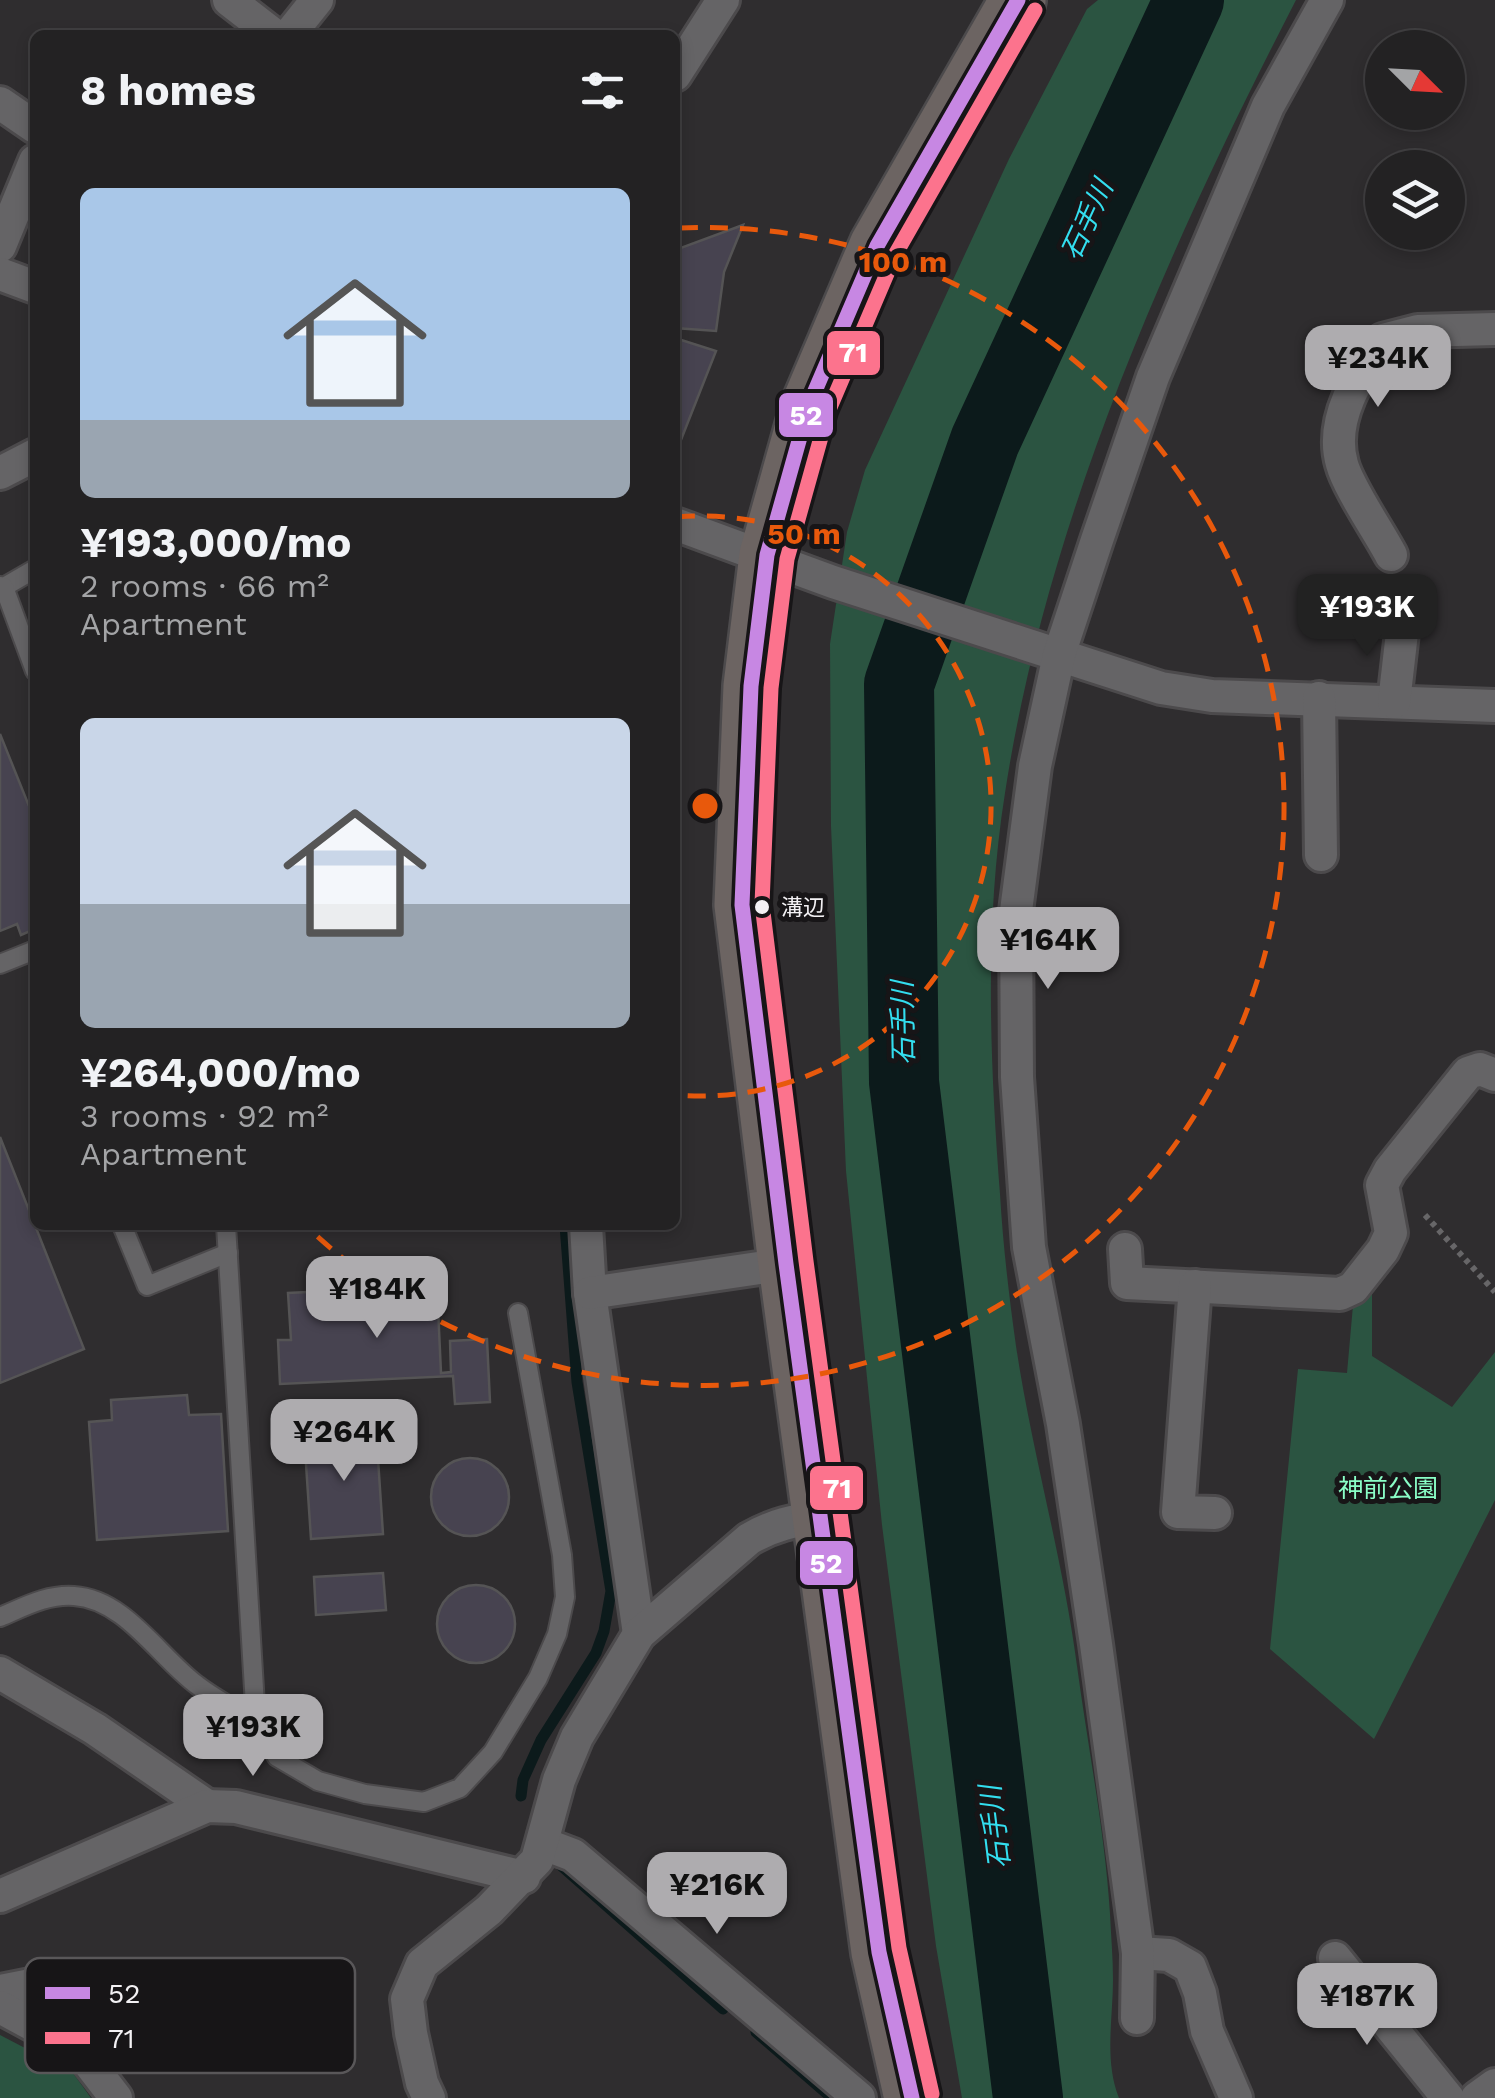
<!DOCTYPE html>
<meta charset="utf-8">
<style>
body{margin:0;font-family:"Work Sans","Noto Sans JP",sans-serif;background:#2b2a2b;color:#f1f3f6;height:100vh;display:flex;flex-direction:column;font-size:38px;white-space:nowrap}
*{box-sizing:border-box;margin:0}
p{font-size:32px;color:#a3a4a6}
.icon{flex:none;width:55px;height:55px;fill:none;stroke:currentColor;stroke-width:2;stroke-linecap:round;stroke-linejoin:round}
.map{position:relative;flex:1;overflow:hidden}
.side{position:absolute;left:30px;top:30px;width:650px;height:1200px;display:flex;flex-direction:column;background:#232223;border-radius:15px;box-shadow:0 5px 15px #0003,0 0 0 2px #403f41}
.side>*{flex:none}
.needle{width:65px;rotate:114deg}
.buttons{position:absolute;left:1365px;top:30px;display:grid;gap:20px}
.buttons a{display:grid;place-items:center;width:100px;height:100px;border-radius:50%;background:#232223;box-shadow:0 5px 15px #0003,0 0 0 2px #403f41;font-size:50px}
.price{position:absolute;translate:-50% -85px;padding:0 22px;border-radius:20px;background:#aeacaf;color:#111;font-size:32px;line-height:65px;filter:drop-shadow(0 2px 5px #0008)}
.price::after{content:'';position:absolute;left:50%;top:60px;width:30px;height:22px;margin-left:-15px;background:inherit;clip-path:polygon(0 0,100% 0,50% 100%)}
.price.selected{background:#222;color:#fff}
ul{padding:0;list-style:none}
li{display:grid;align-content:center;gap:20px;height:530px;padding:0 50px}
li span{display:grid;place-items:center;height:310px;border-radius:15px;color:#555}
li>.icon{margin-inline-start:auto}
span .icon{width:180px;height:180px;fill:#fffc;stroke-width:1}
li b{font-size:42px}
h2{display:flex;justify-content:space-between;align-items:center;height:120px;padding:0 50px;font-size:42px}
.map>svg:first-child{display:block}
.green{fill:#2b5441}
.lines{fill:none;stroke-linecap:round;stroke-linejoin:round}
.stream{stroke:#0c1a1b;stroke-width:11}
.river{stroke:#0c1a1b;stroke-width:70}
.building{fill:#474350;stroke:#555455;stroke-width:2.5}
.service-casing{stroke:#4c4a4c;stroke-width:22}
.minor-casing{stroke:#4c4a4c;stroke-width:38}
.trunk-casing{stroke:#4c4a4c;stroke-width:60}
.path{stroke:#676668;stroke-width:6;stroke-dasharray:5 5;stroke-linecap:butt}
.service{stroke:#656466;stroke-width:18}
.minor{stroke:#656466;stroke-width:32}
.trunk{stroke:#6c6462;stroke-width:55}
.bus-1-casing{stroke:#171517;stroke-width:22}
.bus-2-casing{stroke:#171517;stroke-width:22}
.bus-1{stroke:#c787e3;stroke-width:15}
.bus-2{stroke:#fc738d;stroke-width:15}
.ring{fill:none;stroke:#e8590c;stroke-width:5;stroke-dasharray:18 12}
.bus-dot{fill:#f3f1f4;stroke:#171517;stroke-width:4}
.labels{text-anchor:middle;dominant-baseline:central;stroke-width:10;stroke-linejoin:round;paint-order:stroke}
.bus-label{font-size:22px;fill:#f3f1f4;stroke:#171517;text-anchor:start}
.park-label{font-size:25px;fill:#8afec7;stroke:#171517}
.water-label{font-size:28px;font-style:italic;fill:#33deef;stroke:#171517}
.key{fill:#171517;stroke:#595759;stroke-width:2.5}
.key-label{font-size:28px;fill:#f3f1f4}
.centre{fill:#e8590c;stroke:#171517;stroke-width:5}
.ring-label{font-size:30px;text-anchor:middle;font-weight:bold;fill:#e8590c;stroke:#171517;stroke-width:10;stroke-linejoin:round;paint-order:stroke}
.line-badge{stroke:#171517;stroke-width:4}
.badge-label{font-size:28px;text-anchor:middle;font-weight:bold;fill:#fff}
</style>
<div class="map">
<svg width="1495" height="2098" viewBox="0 0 1495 2098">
<rect width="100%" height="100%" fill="#2f2d2f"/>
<g class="green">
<path d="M1098,0h198c-126,245 -249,518 -291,793 -21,131 -15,269 -5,401 3,51 9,102 16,152 16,107 47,213 61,320 11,82 28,166 33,248 1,22 3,44 3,66 0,38 -9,81 6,118h-157l-26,-152 -54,-421 -36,-354 -15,-345 -1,-182 17,-112 18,-62 144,-311 78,-150z"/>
<polygon points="1372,1276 1372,1356 1452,1407 1495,1352 1495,1500 1374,1739 1270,1649 1298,1369 1347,1373 1354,1294"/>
<polygon points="0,2035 73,2073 91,2098 0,2098"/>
</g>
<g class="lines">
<g class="stream">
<polyline points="521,1796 523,1780 541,1740 596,1653 604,1631 611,1591 577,1382 565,1225"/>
<polyline points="558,1863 723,2009"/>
<polyline points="756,2032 832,2098"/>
</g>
<polyline class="river" points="1028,2098 904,1082 899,684 985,441 1189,0"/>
</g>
<g class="building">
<polygon points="743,225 724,272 716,331 675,328 675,250"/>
<polygon points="675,338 716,351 675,455"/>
<polygon points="0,734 35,821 35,929 21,935 17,924 0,931"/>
<polygon points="0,1137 84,1349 0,1383"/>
<polygon points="437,1286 441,1373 451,1372 450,1341 487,1339 490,1402 455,1404 453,1376 280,1384 278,1340 291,1340 288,1293"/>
<polygon points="187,1395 189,1415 221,1414 228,1531 97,1540 89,1422 112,1420 111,1400"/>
<polygon points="376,1429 383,1534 311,1539 304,1434"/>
<circle cx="470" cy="1497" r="39"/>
<polygon points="383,1573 386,1610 316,1615 314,1577"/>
<circle cx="476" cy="1624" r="39"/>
</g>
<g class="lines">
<g class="service-casing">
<g id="service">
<polyline points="0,586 4,587 35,569"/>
<polyline points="4,587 35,671"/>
<polyline points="0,964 35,950"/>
<polyline points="122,1225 147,1286 228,1253"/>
<polyline points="226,1225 256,1722 277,1757 318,1781 365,1794 424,1802 460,1788 493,1752 538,1678 557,1634 565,1597 562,1555 518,1313"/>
<path d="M0,1617c24,-10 47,-23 74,-21 51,3 85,61 123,89 18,14 40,25 59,37"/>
</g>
</g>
<g class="minor-casing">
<g id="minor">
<polyline points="229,0 274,35"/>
<polyline points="289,35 317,0"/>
<polyline points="675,75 723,0"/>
<polyline points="0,103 35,127"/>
<polyline points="0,246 35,161"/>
<polyline points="0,274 35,287"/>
<polyline points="0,473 35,455"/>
<polyline points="675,524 833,582 1161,688 1212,696 1495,706"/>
<path d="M1391,555c-12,-23 -43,-68 -49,-91 -13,-45 17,-89 41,-124l35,-9 77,-2"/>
<polyline points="1319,698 1321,855"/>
<polyline points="1394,702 1403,624"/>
<polyline points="586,1225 590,1293 639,1634"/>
<polyline points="1125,1249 1127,1283 1340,1294 1353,1288 1383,1250 1391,1233 1382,1185 1390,1170 1468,1073 1480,1069 1495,1075"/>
<polyline points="1195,1286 1178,1512 1215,1513"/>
<polyline points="590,1293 786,1264"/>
<polyline points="0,1673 95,1729 207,1806"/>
<polyline points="544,1844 573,1855 859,2098"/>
<polyline points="0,1896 207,1806 236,1807 524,1877"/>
<polyline points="1138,1953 1169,1955 1190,1967 1200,1993 1207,2031 1236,2098"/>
<polyline points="1335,1958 1448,2098"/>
<polyline points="0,1991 46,1982 90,1980"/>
<polyline points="0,2007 79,2050 116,2098"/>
<polyline points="1137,2018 1138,1953 1096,1644 1063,1424 1029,1247 1017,1077 1016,911 1035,766 1059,655 1097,540 1153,377 1268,106 1327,0"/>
<path d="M429,2098l-7,-15 -11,-50 -4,-34 15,-35 67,-54 48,-50 22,-80 18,-43 62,-103 110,-95c24,-14 45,-19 72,-21"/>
<polyline points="1477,2098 1495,2085"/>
</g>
</g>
<g class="trunk-casing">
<polyline id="trunk" points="912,2098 879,1952 786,1264 742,905 751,686 767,555 809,405 877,246 1018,0"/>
</g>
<polyline class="path" points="1425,1215 1495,1292"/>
<use href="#service" class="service"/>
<use href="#minor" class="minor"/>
<use href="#trunk" class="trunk"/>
<g class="bus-1-casing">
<polyline id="bus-1" points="912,2098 879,1952 786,1264 742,905 751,686 767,555 809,405 877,246 1018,0"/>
</g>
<g class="bus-2-casing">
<polyline id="bus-2" points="932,2094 899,1948 806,1261 762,904 771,688 787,559 828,412 895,255 1035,10"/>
</g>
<use href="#bus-1" class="bus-1"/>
<use href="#bus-2" class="bus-2"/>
</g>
<g class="ring">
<path d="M677 517A290 290 0 1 1 677 1095"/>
<path d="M680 228A579 579 0 1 1 306 1226"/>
</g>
<circle class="bus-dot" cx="762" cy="907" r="9"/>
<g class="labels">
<g class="bus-label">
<text x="781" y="907">溝辺</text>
</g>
<g class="park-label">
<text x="1388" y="1488">神前公園</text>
</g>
<g class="water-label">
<text transform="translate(1087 220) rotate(-65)">石手川</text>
<text transform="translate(903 1023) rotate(-91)">石手川</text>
<text transform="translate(995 1827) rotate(-97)">石手川</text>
</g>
</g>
<rect x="25" y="1958" width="330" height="115" rx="15" class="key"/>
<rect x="45" y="1987" width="45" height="12" fill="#c787e3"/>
<rect x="45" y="2032" width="45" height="12" fill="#fc738d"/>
<g class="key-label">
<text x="108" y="2003">52</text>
<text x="108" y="2048">71</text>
</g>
<circle cx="705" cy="806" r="15" class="centre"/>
<g class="ring-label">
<text x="903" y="272">100 m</text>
<text x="804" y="544">50 m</text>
</g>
<g class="line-badge">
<rect x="825" y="329" width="57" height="48" rx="10" fill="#fc738d"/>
<rect x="777" y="391" width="58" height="48" rx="10" fill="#c787e3"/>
<rect x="808" y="1464" width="57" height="48" rx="10" fill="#fc738d"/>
<rect x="798" y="1539" width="57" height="48" rx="10" fill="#c787e3"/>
</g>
<g class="badge-label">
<text x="853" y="362">71</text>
<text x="806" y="425">52</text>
<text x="837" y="1498">71</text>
<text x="826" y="1573">52</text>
</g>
</svg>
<div class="buttons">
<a><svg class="needle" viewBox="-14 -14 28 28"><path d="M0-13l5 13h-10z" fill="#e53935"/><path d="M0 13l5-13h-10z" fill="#a3a4a6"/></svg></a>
<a><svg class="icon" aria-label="layers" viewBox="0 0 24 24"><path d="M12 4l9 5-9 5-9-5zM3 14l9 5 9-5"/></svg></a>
</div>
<b class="price" style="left:1378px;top:410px">¥234K</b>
<b class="price selected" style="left:1367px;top:659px">¥193K</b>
<b class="price" style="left:1048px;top:992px">¥164K</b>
<b class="price" style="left:377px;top:1341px">¥184K</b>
<b class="price" style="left:344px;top:1484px">¥264K</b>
<b class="price" style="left:253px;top:1779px">¥193K</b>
<b class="price" style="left:717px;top:1937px">¥216K</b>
<b class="price" style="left:1367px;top:2048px">¥187K</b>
<section class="side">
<h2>8 homes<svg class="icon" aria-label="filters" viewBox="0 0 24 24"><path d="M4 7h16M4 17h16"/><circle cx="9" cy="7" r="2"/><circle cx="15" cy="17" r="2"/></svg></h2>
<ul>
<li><span style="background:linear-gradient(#a9c7e8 75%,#9aa5b1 0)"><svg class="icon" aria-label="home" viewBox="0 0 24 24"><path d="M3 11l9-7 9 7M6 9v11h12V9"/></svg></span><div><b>¥193,000/mo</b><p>2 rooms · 66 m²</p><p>Apartment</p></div></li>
<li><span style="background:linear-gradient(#c9d6e8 60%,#9aa5b1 0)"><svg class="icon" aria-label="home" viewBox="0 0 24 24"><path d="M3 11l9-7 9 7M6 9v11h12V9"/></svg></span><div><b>¥264,000/mo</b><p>3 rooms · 92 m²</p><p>Apartment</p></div></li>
</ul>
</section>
</div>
